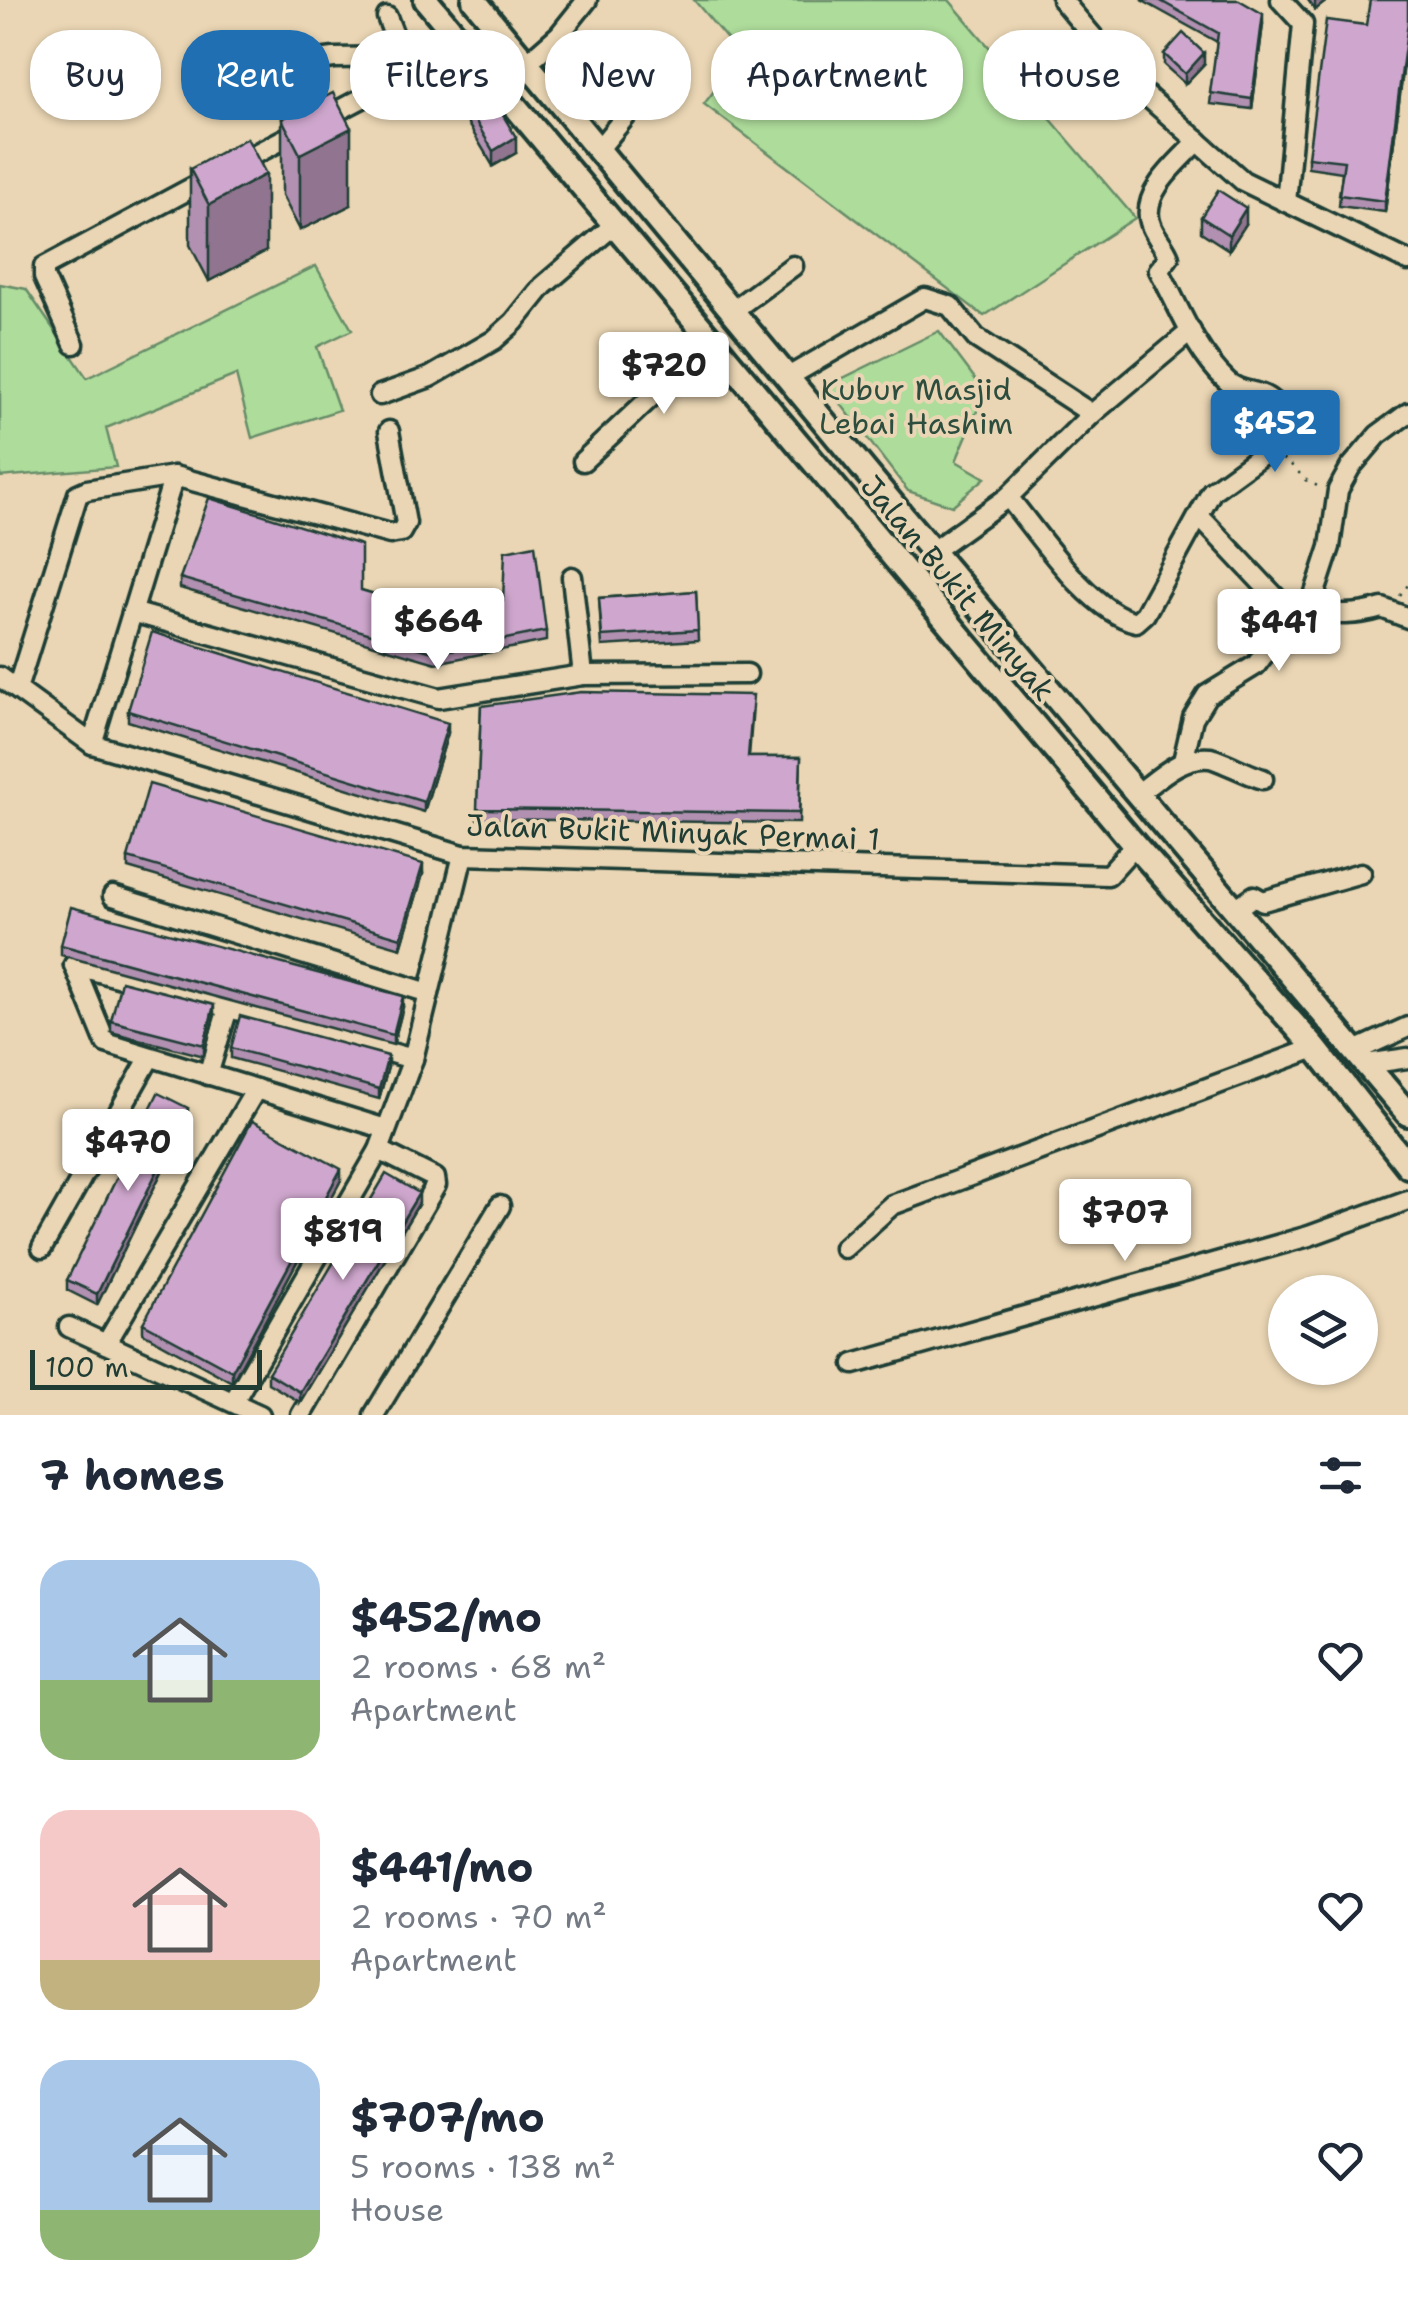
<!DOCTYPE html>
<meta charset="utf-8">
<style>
body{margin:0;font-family:"Shantell Sans",sans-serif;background:#f2f2f3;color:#1f2937;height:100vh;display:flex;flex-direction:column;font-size:38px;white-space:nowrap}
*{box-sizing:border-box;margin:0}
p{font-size:32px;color:#747a83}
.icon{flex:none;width:55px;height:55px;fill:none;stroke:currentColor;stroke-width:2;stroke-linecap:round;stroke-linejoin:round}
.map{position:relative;height:1415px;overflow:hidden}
.details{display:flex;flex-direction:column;background:#fff;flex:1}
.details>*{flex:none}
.guide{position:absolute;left:30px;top:30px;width:1350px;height:90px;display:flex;gap:20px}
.buttons{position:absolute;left:1268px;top:1275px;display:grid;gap:20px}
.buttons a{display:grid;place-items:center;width:110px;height:110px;border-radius:50%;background:#fff;box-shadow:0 2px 8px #0004;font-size:50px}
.scale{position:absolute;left:30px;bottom:25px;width:232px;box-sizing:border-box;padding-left:10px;border:5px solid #1f3d34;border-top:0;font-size:28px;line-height:35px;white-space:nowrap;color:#1f3d34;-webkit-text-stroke:8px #ead6b4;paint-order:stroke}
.price{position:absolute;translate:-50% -85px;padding:0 22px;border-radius:10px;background:#fff;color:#222;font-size:32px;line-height:65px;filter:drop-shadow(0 2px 5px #0008)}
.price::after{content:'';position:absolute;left:50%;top:60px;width:30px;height:22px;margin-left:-15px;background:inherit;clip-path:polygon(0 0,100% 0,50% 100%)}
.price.selected{background:#1f6fb2;color:#fff}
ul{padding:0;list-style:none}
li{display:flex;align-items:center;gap:30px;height:250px;padding:0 40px}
li span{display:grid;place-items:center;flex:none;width:280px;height:200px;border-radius:30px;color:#555}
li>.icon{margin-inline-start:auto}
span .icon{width:120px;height:120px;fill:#fffc;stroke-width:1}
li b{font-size:42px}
h2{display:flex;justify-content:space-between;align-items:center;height:120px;padding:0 40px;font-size:42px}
.chip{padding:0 35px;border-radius:40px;background:#fff;box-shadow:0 2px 8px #0004;font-size:35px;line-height:90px}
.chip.selected{background:#1f6fb2;color:#fff}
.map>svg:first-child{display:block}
.green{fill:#aedc9b;stroke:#668c68;stroke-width:2.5}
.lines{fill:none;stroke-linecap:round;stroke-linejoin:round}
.minor-casing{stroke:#1f3d34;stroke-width:25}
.major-casing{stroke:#1f3d34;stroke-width:30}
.path{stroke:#1f3d34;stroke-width:2.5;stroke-dasharray:2.5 8;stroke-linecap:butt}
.minor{stroke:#ead6b4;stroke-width:18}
.major{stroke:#ead6b4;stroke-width:22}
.wall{fill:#b290b1;stroke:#1f3d34;stroke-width:2.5}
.shaded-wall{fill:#917590;stroke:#1f3d34;stroke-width:2.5}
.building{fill:#cfa7ce;stroke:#1f3d34;stroke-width:2.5}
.labels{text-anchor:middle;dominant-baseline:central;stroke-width:8;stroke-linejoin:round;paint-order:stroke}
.park-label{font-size:30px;fill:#2d4d3e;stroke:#ead6b4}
.street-label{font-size:30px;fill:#1f3d34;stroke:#ead6b4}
</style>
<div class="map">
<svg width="1408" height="1415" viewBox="0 0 1408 1415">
<rect width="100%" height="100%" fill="#ead6b4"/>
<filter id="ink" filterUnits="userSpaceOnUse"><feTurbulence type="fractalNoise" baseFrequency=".01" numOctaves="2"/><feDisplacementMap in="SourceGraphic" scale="20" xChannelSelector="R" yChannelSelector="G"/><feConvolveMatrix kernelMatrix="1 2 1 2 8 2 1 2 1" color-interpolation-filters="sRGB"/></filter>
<g filter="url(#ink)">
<g class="green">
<polygon points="694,0 949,0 1135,218 984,316 704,104 741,56"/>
<polygon points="316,266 352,330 317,347 339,410 252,438 236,375 106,428 116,467 0,477 0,284 26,289 87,378"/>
<polygon points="939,331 985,392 956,461 985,478 952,506 908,491 827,386"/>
</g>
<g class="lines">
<g class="minor-casing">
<g id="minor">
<polyline points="1062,0 1132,83 1243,181 1408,261"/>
<polyline points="1281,0 1303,24 1286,202"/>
<polyline points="387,17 395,38 397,57"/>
<polyline points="304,62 334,58 397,57 435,38 448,27"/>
<polyline points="527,63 559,35 587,0"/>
<polyline points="443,93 486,72"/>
<polyline points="598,150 656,79"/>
<polyline points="238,163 441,57 461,42"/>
<polyline points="732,311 793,266"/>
<polyline points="74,344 44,277 44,267 210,178"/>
<polyline points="788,377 925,298 950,306 976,338 1092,414"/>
<polyline points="380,395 430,377 494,340 514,322 543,286 614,225"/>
<polyline points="583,461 713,339"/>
<path d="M1008,497c30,36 81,115 128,125l9,-8 67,-123 55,-40 13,-41c-19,-26 -36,-12 -54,-30 -31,-29 -47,-73 -67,-110l10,-13c-4,-12 -16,-22 -19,-35 -9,-31 30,-61 48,-81"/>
<polyline points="1199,516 1297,620"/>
<polyline points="934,550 1008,497 1092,414 1191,331"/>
<polyline points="572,577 583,675"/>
<polyline points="1309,611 1330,547 1338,490 1350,468 1378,435 1408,413"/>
<polyline points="132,612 439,698 583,675 747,674"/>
<polyline points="0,677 92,744 463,855 1108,875 1135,845"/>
<polyline points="17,689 78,494 87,490 174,476 390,534 401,532 406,523 389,431"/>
<polyline points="92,744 174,476"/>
<path d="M1183,761l10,-43 14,-23 49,-30 16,-21 37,-33c27,4 47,5 73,-3l26,10"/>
<path d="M1139,793c21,-16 43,-38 71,-35 8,1 41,18 53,21"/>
<polyline points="113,896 429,993"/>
<polyline points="1235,909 1254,896 1263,901 1361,873"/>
<polyline points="74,965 106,1043 386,1129"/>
<polyline points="74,965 413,1059"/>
<polyline points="1355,1051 1408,1027"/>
<polyline points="1366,1064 1408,1058"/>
<polyline points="208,1075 228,1008"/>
<polyline points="42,1248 150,1057"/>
<polyline points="844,1248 892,1205 1315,1048"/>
<polyline points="69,1327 260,1415"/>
<polyline points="106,1344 256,1089"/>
<polyline points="854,1364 1309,1236 1408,1200"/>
<polyline points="234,1401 379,1150 413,1059 463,855"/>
<polyline points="301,1415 436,1185 435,1178 379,1150"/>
<polyline points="374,1415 500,1206"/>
</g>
</g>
<g class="major-casing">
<g id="major">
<polyline points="426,0 1135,845 1315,1048 1408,1166"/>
<polyline points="474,0 910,525 1408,1114"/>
</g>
</g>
<g class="path">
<path d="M1282,459c18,9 18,23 40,28"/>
<polyline points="1400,596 1408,585"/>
</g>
<use href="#minor" class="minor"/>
<use href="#major" class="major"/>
</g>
<g class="wall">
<polygon points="1141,0 1239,0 1263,24 1252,109 1210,104 1217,42"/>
<polygon points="1308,0 1328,0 1315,10"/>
<polygon points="1408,0 1408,32 1385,212 1339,206 1342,172 1308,167 1308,157 1366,25"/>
<polygon points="1164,54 1204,64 1185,84 1164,65"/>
<polygon points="468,108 516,153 493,166 468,124"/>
<polygon points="282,119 351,205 300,230 282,195"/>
<polygon points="190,169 266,251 209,281 190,245"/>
<polygon points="1201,217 1246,224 1229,250 1201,232"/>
<polygon points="180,578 361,590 441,614 503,601 546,631 546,641 436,663 180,588"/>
<polygon points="696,591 698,640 602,646 599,598"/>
<polygon points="753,705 749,757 801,757 799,823 477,819 481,706"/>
<polygon points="128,711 448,733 424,812 128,721"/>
<polygon points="128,858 423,874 401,948 128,868"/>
<polygon points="61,945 403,1007 393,1045 61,955"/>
<polygon points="214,1016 204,1056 111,1032 111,1021"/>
<polygon points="231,1048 388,1067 379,1099 231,1058"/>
<polygon points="188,1118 97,1305 67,1290 67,1280"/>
<polygon points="341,1180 232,1382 143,1333 143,1323"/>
<polygon points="419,1203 300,1402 268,1383 268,1373"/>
</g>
<g class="shaded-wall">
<polygon points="1315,0 1328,0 1315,10"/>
<polygon points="1263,14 1263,24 1252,109 1252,99"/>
<polygon points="1408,22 1408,32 1385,212 1385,201"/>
<polygon points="1204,53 1204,64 1185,84 1185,74"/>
<polygon points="351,128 351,205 300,230 300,154"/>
<polygon points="516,137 516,153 493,166 493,151"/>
<polygon points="266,174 266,251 209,281 209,205"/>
<polygon points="1246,208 1246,224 1229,250 1229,235"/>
<polygon points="448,723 448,733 424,812 424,802"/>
<polygon points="423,864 423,874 401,948 401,938"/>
<polygon points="403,996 403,1007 393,1045 393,1035"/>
<polygon points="214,1005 214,1016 204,1056 204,1045"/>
<polygon points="388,1056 388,1067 379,1099 379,1089"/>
<polygon points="188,1108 188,1118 97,1305 97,1294"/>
<polygon points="341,1169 341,1180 232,1382 232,1371"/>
<polygon points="419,1193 419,1203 300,1402 300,1392"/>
</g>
<g class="building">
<polygon points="1159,0 1239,0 1263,14 1252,99 1210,93 1218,33"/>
<polygon points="1370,0 1408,0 1408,22 1385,201 1339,195 1344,161 1308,157 1326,20 1366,25"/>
<polygon points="1183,33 1204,53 1185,74 1164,54"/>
<polygon points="333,93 351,128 300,154 282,119"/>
<polygon points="491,95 516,137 493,151 468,108"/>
<polygon points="247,138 266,174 209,205 190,169"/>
<polygon points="1218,190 1246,208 1229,235 1201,217"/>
<polygon points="209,498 361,545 361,590 441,614 503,601 505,551 535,545 546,631 436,653 180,578"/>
<polygon points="696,591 698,630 602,636 599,598"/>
<polygon points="152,632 448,723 424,802 128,711"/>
<polygon points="581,692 753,695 748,757 801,757 799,813 477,809 481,706"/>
<polygon points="149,784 423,864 401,938 128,858"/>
<polygon points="71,907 403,996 393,1035 61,945"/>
<polygon points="121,981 214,1005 204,1045 111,1021"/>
<polygon points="240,1016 388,1056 379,1089 231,1048"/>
<polygon points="158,1093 188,1108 97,1294 67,1280"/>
<polygon points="252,1121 341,1169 232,1371 143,1323"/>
<polygon points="386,1174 419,1193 300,1392 268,1373"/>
</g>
</g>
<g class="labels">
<g class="park-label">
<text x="916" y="389">Kubur Masjid<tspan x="916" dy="34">Lebai Hashim</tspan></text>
</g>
<g class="street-label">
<text transform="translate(958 588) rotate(50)">Jalan Bukit Minyak</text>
<text transform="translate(673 832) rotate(2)">Jalan Bukit Minyak Permai 1</text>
</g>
</g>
</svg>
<div class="buttons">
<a><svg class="icon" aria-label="layers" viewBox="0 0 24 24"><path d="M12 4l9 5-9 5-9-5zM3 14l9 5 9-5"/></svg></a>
</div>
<div class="scale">100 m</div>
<b class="price" style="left:664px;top:417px">$720</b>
<b class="price selected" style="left:1275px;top:475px">$452</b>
<b class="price" style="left:438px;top:673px">$664</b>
<b class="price" style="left:1279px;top:674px">$441</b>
<b class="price" style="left:128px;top:1194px">$470</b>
<b class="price" style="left:1125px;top:1264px">$707</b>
<b class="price" style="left:343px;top:1283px">$819</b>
<div class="guide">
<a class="chip">Buy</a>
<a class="chip selected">Rent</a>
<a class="chip">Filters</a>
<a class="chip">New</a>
<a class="chip">Apartment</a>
<a class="chip">House</a>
</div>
</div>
<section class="details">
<h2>7 homes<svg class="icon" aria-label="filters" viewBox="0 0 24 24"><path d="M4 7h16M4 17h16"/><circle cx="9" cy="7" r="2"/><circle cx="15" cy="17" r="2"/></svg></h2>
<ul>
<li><span style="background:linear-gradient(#a9c7e8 60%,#8fb573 0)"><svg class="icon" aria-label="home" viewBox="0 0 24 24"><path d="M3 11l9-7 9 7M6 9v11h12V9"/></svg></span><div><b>$452/mo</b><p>2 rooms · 68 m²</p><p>Apartment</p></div><svg class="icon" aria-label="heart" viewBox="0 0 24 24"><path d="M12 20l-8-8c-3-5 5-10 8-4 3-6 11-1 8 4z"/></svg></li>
<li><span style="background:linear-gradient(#f6c9c9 75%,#c2b280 0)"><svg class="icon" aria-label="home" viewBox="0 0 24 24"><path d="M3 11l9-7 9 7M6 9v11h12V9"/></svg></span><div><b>$441/mo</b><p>2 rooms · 70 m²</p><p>Apartment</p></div><svg class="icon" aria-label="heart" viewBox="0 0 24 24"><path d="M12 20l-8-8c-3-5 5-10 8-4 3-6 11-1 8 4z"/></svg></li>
<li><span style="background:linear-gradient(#a9c7e8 75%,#8fb573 0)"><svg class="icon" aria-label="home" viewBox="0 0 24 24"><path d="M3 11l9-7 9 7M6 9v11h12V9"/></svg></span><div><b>$707/mo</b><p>5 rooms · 138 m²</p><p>House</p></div><svg class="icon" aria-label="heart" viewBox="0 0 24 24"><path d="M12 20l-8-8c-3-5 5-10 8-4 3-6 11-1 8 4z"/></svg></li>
</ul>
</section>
